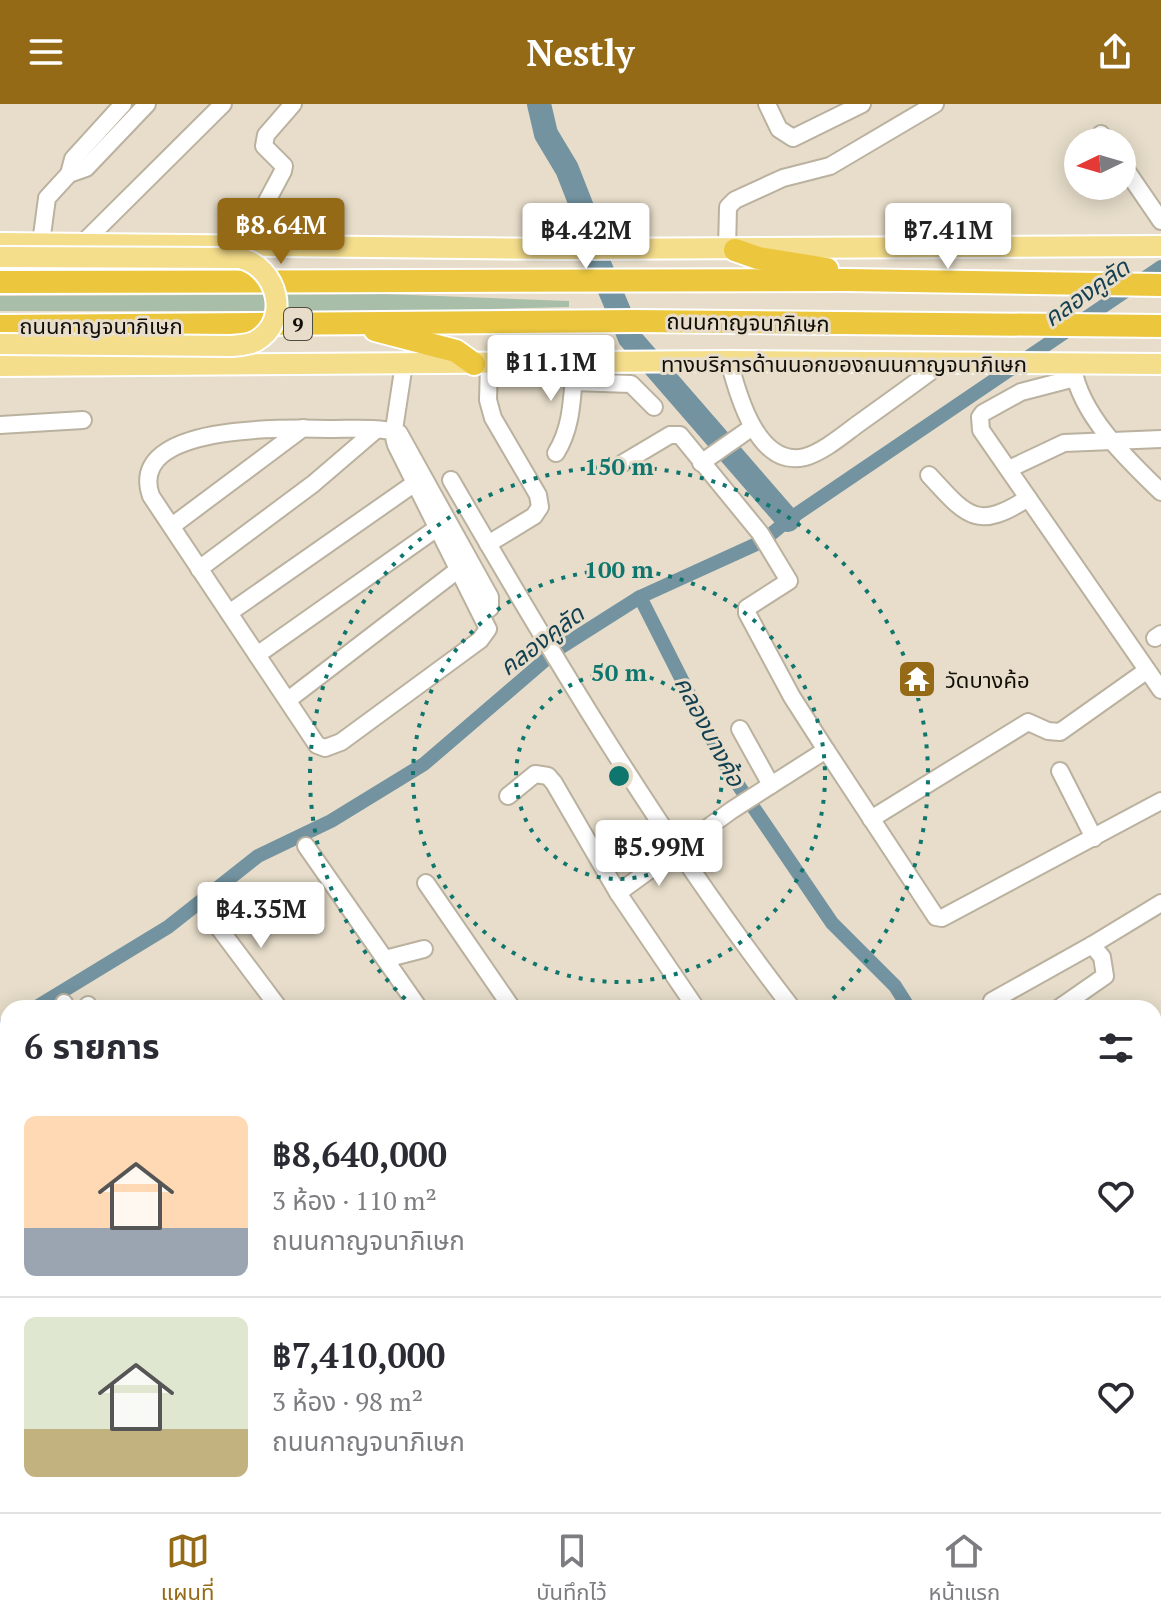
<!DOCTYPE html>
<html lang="th">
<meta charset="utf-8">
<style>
body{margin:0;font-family:"PT Serif","Noto Sans Thai",serif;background:#f7f7f7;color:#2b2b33;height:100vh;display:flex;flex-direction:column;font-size:30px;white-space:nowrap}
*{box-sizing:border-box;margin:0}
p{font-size:26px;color:#7c7c81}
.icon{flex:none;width:44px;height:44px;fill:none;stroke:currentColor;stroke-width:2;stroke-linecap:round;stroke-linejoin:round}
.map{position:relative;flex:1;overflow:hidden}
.details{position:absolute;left:0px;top:896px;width:1162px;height:512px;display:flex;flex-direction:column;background:#fff;border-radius:24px 24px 0 0;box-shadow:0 4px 20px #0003}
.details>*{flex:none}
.needle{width:52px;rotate:265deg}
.tools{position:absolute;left:1064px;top:24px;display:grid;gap:16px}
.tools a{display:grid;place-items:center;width:72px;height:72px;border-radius:50%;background:#fff;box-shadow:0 4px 20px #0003;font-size:40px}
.price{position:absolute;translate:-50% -68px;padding:0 18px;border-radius:8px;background:#fff;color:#222;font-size:26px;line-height:52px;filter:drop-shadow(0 2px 4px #0008)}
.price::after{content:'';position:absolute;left:50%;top:48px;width:24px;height:18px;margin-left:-12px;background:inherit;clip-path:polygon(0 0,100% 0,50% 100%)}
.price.selected{background:#956a16;color:#fff}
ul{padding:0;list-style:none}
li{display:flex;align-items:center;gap:24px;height:200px;padding:0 24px}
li+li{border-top:2px solid #e1e1e2}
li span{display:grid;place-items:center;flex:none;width:224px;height:160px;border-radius:12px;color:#555}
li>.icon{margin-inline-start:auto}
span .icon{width:96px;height:96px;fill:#fffc;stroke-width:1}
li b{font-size:34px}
h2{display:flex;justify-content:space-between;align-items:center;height:96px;padding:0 24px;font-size:34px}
header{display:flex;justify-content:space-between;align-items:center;height:104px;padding:0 24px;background:#956a16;color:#fff;font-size:36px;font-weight:600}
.tab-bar{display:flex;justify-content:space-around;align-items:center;height:112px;border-top:2px solid #e1e1e2;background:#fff;font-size:22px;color:#7c7c81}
.tab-bar a{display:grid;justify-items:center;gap:4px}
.tab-bar .selected{color:#956a16}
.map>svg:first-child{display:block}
.green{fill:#a9bea8}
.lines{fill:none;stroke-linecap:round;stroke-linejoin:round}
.canal{stroke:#7393a0;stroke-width:14}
.river{stroke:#7393a0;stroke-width:24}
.minor-casing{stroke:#bab19f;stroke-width:20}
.major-casing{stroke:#fff;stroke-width:24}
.highway-casing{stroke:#fff;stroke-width:26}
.minor{stroke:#fff;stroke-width:16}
.major{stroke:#f4dd8b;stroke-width:20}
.highway{stroke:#ecc73e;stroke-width:22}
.major-bridge-casing{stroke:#fff;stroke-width:24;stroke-linecap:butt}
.major-bridge{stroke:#f4dd8b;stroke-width:20}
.ring{fill:none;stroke:#0f766e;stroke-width:4;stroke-dasharray:4 8}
.labels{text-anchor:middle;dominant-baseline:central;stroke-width:6;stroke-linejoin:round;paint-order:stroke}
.shield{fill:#e7ddca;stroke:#514c42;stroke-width:2}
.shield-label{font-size:20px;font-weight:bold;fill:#110e08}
.street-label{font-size:22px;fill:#110e08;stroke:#e7ddca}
.poi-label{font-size:22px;fill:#110e08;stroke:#e7ddca;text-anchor:start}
.water-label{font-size:24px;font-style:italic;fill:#134151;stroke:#e7ddca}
.centre{fill:#0f766e;stroke:#e7ddca;stroke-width:4}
.ring-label{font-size:24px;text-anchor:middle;font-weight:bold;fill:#0f766e;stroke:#e7ddca;stroke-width:6;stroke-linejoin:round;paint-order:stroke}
</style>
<header><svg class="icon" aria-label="menu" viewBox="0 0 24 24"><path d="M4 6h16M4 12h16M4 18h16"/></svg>Nestly<svg class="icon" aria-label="share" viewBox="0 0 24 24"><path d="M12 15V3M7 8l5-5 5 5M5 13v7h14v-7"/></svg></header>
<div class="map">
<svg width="1161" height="1408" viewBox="0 0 1161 1408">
<rect width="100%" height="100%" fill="#e7ddca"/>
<polygon class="green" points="386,190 569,197 569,203 418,207 0,207 0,192"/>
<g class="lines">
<g class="canal">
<polyline points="640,493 726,663 832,819 895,882 909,904"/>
<polyline points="35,904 168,823 258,752 331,717 424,660 558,545 640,493 763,437 788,416 1161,163"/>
<polyline points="0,923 8,919"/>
<polyline points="1154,1251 1161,1261"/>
</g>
<polyline class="river" points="539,0 546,30 567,65 585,111 597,155 630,234 788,416"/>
<g class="minor-casing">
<g id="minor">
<polyline points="767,0 779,25 793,34 862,0"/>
<polyline points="1101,30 1106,38"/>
<polyline points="1122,60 1161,117"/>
<polyline points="69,70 73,55 123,0"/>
<polyline points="41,139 47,94 69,70 86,64 147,0"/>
<polyline points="82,140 223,0"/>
<polyline points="244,140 283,67 284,62 264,42 266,31 293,0"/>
<polyline points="727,146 728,103 735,96 783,74 830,62 935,0"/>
<path d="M729,257c8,31 28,108 76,96 18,-5 38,-22 53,-33 28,-20 56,-40 84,-61"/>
<path d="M404,260l-9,59c-1,8 -2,14 1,22l92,184 -8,11 -139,102 -16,6 -8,-3 -166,-249c-26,-74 141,-68 181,-67 21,0 46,-2 67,4l91,164v11l-9,6"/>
<path d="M1073,264c8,48 55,92 88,124"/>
<polyline points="1075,274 1021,288 983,309 980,313 981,326 1161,586"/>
<polyline points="573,278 631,280 654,303"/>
<polyline points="0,321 83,316"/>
<path d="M556,349c17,-27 16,-59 19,-90"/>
<polyline points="623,359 670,331 680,331 760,429 789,477 747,504 747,509 792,593 826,646"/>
<polyline points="701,359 751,324"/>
<polyline points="1009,365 1064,339 1161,335"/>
<path d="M929,371c37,40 47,57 99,23"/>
<path d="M451,376c105,182 213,362 341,528"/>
<polyline points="172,422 303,324"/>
<polyline points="488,440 534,412 540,403 538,391 493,314 488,296 489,260"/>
<polyline points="199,465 313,380 376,326"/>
<polyline points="229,509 415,379"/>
<polyline points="1155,534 1161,530"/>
<polyline points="257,551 437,424"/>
<polyline points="288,596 459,465"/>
<polyline points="740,625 771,681"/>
<polyline points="1060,667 1094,734"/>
<polyline points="508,692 535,670 548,672 554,679 618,789 696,904"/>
<polyline points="871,715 1028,618 1048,627 1060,628 1146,567"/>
<polyline points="306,742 419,904"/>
<polyline points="426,779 512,904"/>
<polyline points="618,789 732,706 826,646 936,813 942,814 1161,697"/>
<polyline points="210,812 279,904"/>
<polyline points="385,855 424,845"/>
<polyline points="992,897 1092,841"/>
<polyline points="64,899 67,904"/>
<polyline points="88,901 89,904"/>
<polyline points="1059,904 1105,872 1102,853 1092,841 1161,799"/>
<polyline points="1154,958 1161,954"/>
<polyline points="0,1036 8,1046"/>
<polyline points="0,1066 8,1062"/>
<polyline points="0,1147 8,1142"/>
<polyline points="155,1400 159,1408"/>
<polyline points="247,1400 252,1408"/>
<polyline points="469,1400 473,1408"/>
<polyline points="369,1408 380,1400"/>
</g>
</g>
<g class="major-casing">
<g id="major">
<polyline points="0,139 563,145 1161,142"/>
<polyline points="0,262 729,257 1161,260"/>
</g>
</g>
<g class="highway-casing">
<g id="highway">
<polyline points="735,146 758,154 827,165"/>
<polyline points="0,178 847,176 1161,181"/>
<polyline points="0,222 635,217 1161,222"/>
<polyline points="375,226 456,247 474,260"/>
</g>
</g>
<use href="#minor" class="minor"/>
<use href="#major" class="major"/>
<use href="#highway" class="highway"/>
<g class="major-bridge-casing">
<path id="major-bridge" d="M0,153l240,1c37,9 52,62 16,83 -7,4 -16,4 -24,5l-232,-2"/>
</g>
<use href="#major-bridge" class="major-bridge"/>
</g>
<g class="ring">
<circle cx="619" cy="672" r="103"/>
<circle cx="619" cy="672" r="206"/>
<path d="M414 903A309 309 0 1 1 824 903"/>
</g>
<defs>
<g id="temple-square" transform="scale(2)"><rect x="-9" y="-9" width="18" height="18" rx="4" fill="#956a16" stroke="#e7ddca"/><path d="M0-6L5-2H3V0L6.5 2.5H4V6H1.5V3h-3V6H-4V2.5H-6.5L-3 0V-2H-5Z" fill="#fff"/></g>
</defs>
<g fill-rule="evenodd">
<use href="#temple-square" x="917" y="575"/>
</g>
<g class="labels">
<rect class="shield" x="284" y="204" width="28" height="32" rx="6"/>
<g class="shield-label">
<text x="298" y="220">9</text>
</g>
<g class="street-label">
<text transform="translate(748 218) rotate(1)">ถนนกาญจนาภิเษก</text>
<text x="101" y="221">ถนนกาญจนาภิเษก</text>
<text x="844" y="259">ทางบริการด้านนอกของถนนกาญจนาภิเษก</text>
</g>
<g class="poi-label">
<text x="945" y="575">วัดบางค้อ</text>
</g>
<g class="water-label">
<text transform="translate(1086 188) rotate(-35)">คลองคูลัด</text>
<text transform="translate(541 536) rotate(-37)">คลองคูลัด</text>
<text transform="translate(710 627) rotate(62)">คลองบางค้อ</text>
</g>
</g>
<circle cx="619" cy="672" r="12" class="centre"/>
<g class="ring-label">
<text x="619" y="371">150 m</text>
<text x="619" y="474">100 m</text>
<text x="619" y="577">50 m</text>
</g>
</svg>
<div class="tools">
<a><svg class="needle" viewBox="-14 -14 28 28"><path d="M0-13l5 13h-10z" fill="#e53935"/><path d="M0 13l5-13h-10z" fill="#7c7c81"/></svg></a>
</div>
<b class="price selected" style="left:281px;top:162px">฿8.64M</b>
<b class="price" style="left:586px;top:167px">฿4.42M</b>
<b class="price" style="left:948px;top:167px">฿7.41M</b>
<b class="price" style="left:551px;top:299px">฿11.1M</b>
<b class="price" style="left:659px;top:784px">฿5.99M</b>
<b class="price" style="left:261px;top:846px">฿4.35M</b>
<section class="details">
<h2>6 รายการ<svg class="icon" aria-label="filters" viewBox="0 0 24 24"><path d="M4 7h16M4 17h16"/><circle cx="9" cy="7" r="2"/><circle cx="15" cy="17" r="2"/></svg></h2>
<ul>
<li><span style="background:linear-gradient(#ffd9b3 70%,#9aa5b1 0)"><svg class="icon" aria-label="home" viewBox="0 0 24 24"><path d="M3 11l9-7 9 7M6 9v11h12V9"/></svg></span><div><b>฿8,640,000</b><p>3 ห้อง · 110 m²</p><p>ถนนกาญจนาภิเษก</p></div><svg class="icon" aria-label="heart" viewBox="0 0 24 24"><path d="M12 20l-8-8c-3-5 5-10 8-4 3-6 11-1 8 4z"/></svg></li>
<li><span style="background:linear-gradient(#dfe7d0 70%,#c2b280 0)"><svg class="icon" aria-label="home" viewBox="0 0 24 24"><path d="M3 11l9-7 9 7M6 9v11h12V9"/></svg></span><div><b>฿7,410,000</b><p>3 ห้อง · 98 m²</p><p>ถนนกาญจนาภิเษก</p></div><svg class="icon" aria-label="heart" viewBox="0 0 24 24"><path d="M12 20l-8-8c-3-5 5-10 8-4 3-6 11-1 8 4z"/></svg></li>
</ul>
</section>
</div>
<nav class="tab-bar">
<a class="selected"><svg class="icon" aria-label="map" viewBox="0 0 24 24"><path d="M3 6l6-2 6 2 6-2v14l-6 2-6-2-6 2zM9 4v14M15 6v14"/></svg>แผนที่</a>
<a><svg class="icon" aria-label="saved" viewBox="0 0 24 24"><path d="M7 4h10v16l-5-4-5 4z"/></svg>บันทึกไว้</a>
<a><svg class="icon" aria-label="home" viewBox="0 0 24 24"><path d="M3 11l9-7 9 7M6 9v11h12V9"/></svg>หน้าแรก</a>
</nav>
